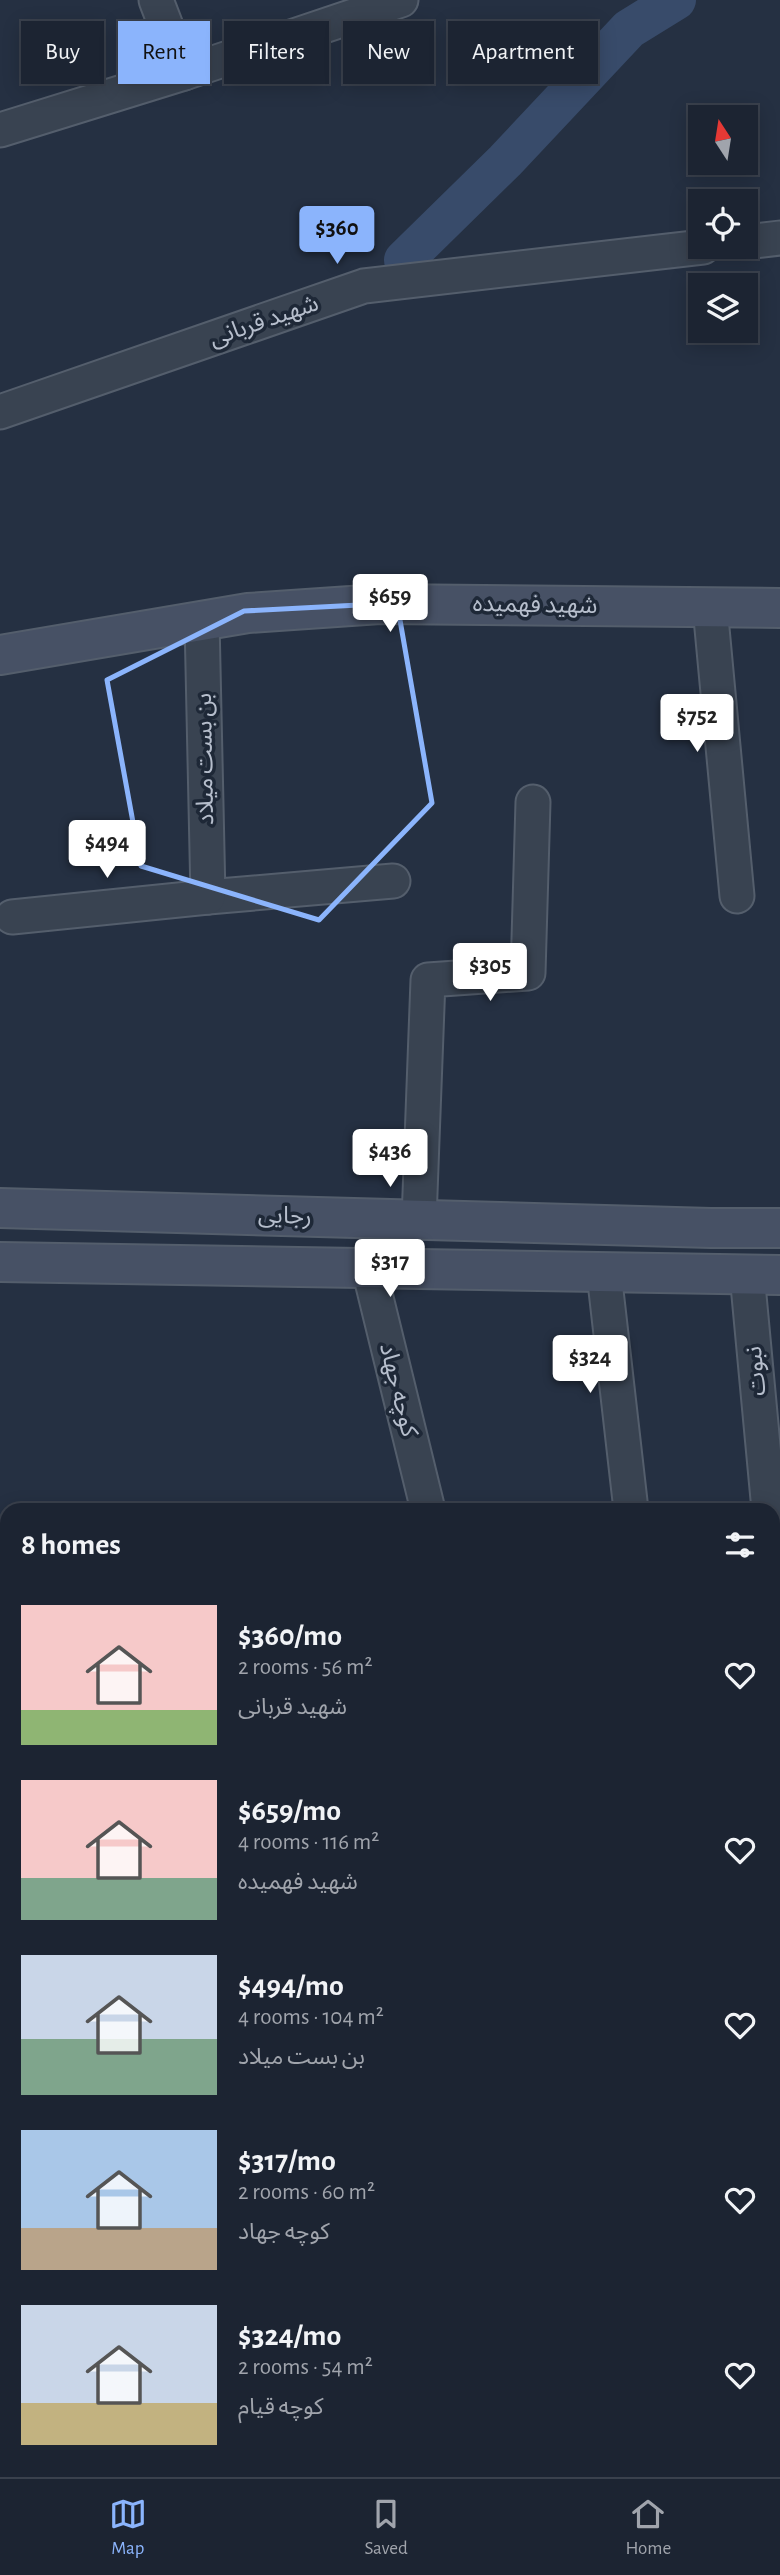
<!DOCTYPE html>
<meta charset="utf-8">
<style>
body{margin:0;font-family:"Alegreya Sans","Noto Sans Arabic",sans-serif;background:#252c3a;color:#f1f3f6;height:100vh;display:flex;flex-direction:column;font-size:26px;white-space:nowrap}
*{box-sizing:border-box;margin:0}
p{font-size:23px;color:#a0a4ac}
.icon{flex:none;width:38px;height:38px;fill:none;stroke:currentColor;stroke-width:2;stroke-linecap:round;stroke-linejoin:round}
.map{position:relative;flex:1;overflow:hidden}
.drawer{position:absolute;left:0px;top:1503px;width:780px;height:975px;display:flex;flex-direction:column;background:#1c2432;border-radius:21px 21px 0 0;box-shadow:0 4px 18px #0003,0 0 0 2px #3a414d}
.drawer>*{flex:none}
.hud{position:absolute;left:21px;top:21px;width:738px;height:63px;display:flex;gap:14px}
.needle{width:46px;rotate:348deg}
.controls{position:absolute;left:688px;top:105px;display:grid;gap:14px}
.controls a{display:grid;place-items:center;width:70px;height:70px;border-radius:0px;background:#1c2432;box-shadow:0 4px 18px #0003,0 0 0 2px #3a414d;font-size:35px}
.price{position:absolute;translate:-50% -60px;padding:0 16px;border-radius:7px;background:#fff;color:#222;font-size:23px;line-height:46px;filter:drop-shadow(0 2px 4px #0008)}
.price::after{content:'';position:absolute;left:50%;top:42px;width:21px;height:16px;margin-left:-10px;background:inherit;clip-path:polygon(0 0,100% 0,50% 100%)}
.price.on{background:#8bb4fc;color:#111}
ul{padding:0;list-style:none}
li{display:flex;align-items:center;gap:21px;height:175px;padding:0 21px}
li span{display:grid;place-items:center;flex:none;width:196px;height:140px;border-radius:0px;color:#555}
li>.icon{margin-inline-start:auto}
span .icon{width:84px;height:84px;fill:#fffc;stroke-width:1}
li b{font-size:30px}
h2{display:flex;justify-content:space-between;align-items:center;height:84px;padding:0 21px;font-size:30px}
.pill{padding:0 24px;border-radius:0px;background:#1c2432;box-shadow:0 4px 18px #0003,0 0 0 2px #3a414d;font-size:24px;line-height:63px}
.pill.on{background:#8bb4fc;color:#111}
.tabs{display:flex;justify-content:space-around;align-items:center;height:98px;border-top:2px solid #3a414d;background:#1c2432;font-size:19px;color:#a0a4ac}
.tabs a{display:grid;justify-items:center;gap:4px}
.tabs .on{color:#8bb4fc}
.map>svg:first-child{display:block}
.green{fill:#273f43}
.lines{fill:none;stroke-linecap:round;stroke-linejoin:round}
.canal{stroke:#384b6a;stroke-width:40}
.lane-casing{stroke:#545e6c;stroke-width:21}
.street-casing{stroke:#545e6c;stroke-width:37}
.secondary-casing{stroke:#545e6c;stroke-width:42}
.lane{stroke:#394351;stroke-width:18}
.street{stroke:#394351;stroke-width:33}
.secondary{stroke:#475165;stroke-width:38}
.marked{fill:none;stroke:#8bb4fc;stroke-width:5;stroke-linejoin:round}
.labels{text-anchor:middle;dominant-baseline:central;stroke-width:7;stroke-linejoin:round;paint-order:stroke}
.street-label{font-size:24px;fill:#b6becc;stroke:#1e2837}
</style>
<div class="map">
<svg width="780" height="2477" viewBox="0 0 780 2477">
<rect width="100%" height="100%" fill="#253042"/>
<polygon class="green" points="0,1754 7,1766 7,2110 0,2109"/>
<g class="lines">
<g class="canal">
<polyline points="404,260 505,161 629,29 676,0"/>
<polyline points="0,2117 7,2117"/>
<polyline points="774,2357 780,2358"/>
</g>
<g class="lane-casing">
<polyline id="lane" points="0,2360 7,2361"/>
</g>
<g class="street-casing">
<g id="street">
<polyline points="156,0 184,73"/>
<polyline points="0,130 184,73 401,0"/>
<polyline points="746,242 780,238"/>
<polyline points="0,412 364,286 703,247"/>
<polyline points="710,607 737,896"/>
<polyline points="202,621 208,897 393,881"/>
<polyline points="12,917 208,897"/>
<polyline points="419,1220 428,980 528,973 533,802"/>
<polyline points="369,1269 428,1510"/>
<polyline points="604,1273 631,1510"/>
<polyline points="747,1274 769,1510"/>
<polyline points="774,1561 780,1632"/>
<polyline points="774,1755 780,1754"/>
<polyline points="0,2148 7,2148"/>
<polyline points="401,2477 401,2471"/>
</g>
</g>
<g class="secondary-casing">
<g id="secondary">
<polyline points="0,655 248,613 380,604 780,608"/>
<polyline points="0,1208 711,1228 780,1228"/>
<polyline points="0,1262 780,1275"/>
<polyline points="0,1681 7,1690"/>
<polyline points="774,2298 780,2299"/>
</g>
</g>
<use href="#lane" class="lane"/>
<use href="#street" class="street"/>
<use href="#secondary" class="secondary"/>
</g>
<path class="marked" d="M397,603l35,200 -113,117 -178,-54 -34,-186 137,-69z"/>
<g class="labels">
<g class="street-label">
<text transform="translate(264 321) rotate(-19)">شهید قربانی</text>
<text transform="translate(535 605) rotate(1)">شهید فهمیده</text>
<text transform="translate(205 759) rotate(-91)">بن بست میلاد</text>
<text transform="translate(285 1216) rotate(2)">رجایی</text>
<text transform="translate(756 1371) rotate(-95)">نبوت</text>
<text transform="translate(398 1390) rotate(76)">کوچه جهاد</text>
</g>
</g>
</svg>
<div class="controls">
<a><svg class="needle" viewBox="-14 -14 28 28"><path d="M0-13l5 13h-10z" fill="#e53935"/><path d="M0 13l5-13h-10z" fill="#a0a4ac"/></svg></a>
<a><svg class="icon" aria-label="locate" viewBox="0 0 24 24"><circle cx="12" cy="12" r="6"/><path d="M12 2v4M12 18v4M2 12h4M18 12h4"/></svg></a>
<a><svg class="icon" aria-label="layers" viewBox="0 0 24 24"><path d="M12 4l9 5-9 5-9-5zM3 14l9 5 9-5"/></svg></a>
</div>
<b class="price on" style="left:337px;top:266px">$360</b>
<b class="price" style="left:390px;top:634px">$659</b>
<b class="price" style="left:697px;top:754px">$752</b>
<b class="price" style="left:107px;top:880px">$494</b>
<b class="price" style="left:490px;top:1003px">$305</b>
<b class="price" style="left:390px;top:1189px">$436</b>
<b class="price" style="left:390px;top:1299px">$317</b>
<b class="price" style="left:590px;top:1395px">$324</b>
<div class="hud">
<a class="pill">Buy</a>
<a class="pill on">Rent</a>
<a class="pill">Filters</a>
<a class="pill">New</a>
<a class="pill">Apartment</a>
</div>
<section class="drawer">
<h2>8 homes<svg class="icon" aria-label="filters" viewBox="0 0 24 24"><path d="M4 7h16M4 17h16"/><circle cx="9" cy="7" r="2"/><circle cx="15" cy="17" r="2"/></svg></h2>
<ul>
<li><span style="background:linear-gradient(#f6c9c9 75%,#8fb573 0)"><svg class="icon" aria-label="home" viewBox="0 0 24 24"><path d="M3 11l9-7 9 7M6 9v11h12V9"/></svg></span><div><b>$360/mo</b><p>2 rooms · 56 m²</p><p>شهید قربانی</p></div><svg class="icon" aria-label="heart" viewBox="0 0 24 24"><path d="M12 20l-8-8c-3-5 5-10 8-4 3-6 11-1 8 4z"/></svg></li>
<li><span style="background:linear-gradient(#f6c9c9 70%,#7fa58c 0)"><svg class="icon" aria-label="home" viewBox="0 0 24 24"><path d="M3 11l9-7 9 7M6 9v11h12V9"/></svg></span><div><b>$659/mo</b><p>4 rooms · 116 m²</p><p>شهید فهمیده</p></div><svg class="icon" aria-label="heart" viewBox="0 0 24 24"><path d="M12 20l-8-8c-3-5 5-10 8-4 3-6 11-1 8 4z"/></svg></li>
<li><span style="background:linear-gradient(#c9d6e8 60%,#7fa58c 0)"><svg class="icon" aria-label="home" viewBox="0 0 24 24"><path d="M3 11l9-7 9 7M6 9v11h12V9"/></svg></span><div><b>$494/mo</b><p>4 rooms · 104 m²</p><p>بن بست میلاد</p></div><svg class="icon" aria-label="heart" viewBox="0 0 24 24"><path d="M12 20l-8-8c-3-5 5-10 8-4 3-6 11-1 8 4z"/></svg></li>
<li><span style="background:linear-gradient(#a9c7e8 70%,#b9a48a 0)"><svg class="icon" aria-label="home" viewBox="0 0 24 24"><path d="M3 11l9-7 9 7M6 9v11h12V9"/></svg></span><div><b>$317/mo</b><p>2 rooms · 60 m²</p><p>کوچه جهاد</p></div><svg class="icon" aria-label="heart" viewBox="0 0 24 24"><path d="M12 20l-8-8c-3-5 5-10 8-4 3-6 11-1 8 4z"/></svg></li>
<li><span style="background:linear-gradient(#c9d6e8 70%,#c2b280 0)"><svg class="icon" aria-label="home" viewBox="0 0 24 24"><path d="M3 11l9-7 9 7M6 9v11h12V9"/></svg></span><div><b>$324/mo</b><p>2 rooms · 54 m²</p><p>کوچه قیام</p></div><svg class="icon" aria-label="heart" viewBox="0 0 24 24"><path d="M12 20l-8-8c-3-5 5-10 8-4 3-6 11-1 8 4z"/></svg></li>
</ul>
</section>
</div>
<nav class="tabs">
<a class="on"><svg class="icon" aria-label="map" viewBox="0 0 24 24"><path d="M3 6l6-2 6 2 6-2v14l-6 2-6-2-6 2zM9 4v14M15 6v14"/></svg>Map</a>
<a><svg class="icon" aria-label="saved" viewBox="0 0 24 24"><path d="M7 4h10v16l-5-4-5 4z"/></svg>Saved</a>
<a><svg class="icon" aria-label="home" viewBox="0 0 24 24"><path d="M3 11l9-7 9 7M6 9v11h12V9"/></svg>Home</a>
</nav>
